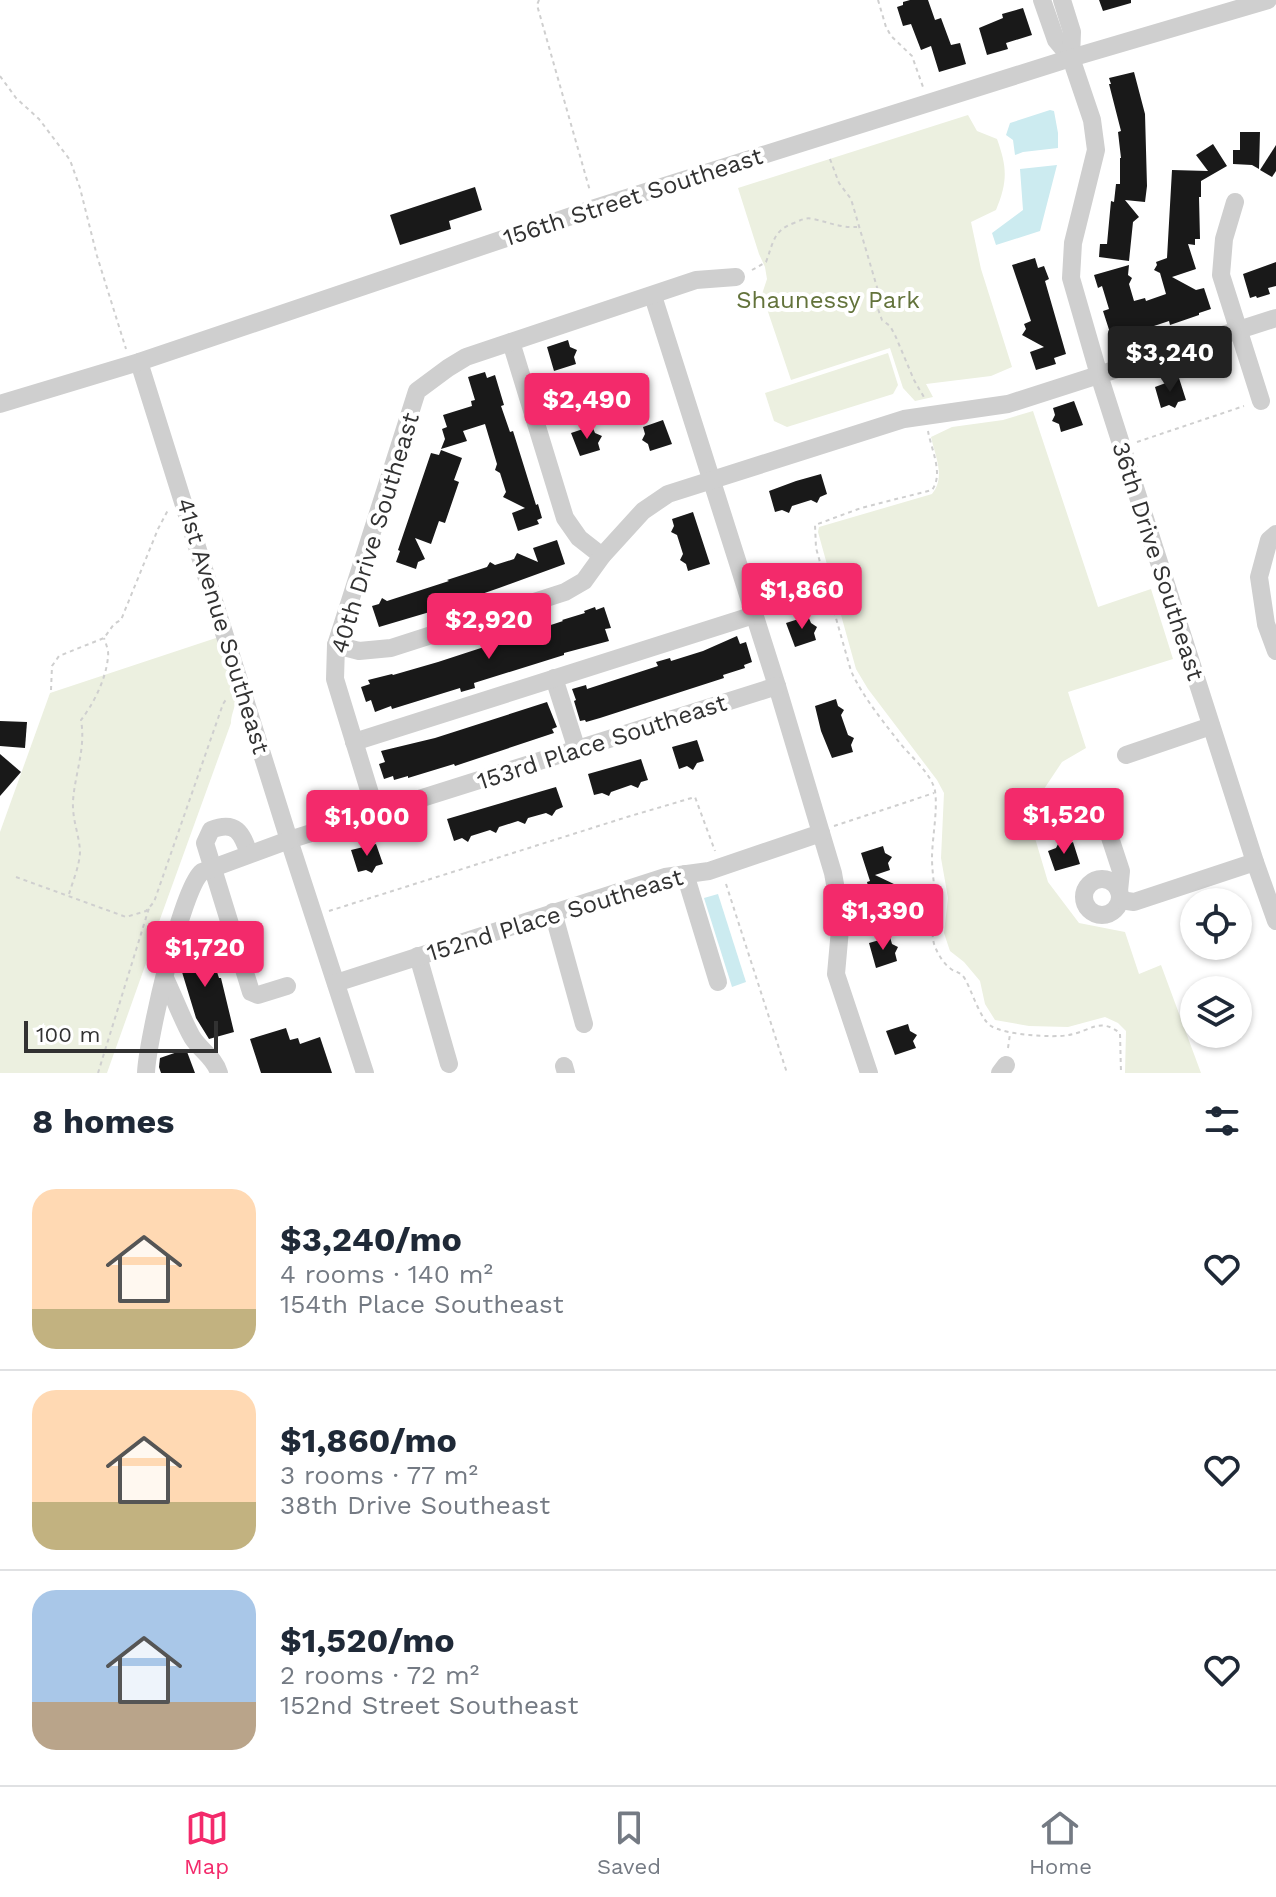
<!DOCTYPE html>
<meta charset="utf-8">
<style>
body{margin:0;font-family:"Work Sans",sans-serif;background:#f6f6f7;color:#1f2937;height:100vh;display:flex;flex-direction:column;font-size:30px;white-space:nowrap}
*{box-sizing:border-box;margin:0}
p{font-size:26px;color:#747a83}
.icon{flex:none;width:44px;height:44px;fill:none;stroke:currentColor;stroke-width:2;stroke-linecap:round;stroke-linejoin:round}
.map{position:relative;height:1073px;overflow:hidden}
.panel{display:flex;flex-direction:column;background:#fff;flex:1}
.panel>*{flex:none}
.tools{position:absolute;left:1180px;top:888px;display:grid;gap:16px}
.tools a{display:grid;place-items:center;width:72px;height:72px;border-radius:50%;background:#fff;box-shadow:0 2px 6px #0004;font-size:40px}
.scale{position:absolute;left:24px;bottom:20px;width:194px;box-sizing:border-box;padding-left:8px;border:4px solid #323232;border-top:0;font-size:22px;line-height:28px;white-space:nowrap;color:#323232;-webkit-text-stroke:6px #fff;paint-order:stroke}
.price{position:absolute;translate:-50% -68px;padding:0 18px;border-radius:8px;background:#f32a6b;color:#fff;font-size:26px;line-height:52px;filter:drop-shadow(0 2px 4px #0008)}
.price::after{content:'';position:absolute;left:50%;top:48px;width:24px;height:18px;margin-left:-12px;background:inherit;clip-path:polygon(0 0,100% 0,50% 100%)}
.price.selected{background:#222;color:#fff}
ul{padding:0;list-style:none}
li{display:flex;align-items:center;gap:24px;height:200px;padding:0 32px}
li+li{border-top:2px solid #e0e1e3}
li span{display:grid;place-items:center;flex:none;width:224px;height:160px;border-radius:24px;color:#555}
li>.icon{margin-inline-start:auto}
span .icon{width:96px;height:96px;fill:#fffc;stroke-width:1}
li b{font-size:34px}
h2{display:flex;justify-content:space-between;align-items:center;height:96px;padding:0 32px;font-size:34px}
.menu{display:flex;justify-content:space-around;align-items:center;height:112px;border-top:2px solid #e0e1e3;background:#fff;font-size:22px;color:#747a83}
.menu a{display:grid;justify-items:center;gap:4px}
.menu .selected{color:#f32a6b}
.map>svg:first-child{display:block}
.green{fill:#ecf0e0}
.water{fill:#ccebf0}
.building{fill:#191919}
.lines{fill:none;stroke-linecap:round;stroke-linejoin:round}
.path{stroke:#cfcfcf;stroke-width:2;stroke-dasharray:4 4;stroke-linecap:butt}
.minor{stroke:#cfcfcf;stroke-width:18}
.labels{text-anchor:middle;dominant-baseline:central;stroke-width:8;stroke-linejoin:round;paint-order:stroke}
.street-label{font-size:24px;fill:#323232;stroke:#fff}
.park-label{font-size:24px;fill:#63733b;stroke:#fff}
</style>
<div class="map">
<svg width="1276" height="1073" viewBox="0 0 1276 1073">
<rect width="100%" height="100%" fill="#fff"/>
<g class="green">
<path d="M968,115l9,16 20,8c10,28 11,42 -1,71l-25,12 10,47 31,98 -21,9 -65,8 7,13 -18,4 -12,-13 -13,-40 -99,32 -29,-86 5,-15 -2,-12 -6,-13 -21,-66z"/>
<polygon points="888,353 898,385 893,394 787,427 774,421 765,393"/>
<path d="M1033,411l65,196 53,-18 22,70 -105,33 18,56 -24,14 -22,33 -5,43 13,44 31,41 46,9 14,42 22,-9 40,108h-76l1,-42 -8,-8 -13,-6 -37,10 -39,-1 -34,-6 -10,-16 -5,-23 -16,-19 -14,-11 -6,-18 4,-35 -7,-40 3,-65 -7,-13 -69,-91 -12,-20 -38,-137 1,-5 113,-33c14,-17 3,-38 -1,-57l21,-10 51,-7z"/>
<path d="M219,637c6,20 17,45 16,66 -1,8 -4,12 -4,20l-80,221v5l-44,124h-107v-241l50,-139z"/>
</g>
<g class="water">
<polygon points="1050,110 1054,111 1058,133 1058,148 1023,152 1015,155 1013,140 1006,135 1010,123"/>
<polygon points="1057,165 1040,231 996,245 992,233 1023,210 1020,169"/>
<polygon points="718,894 746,982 732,987 704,898"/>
</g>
<g class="building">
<polygon points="910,0 928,0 935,20 941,18 951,45 960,43 966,64 939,72 931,46 921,50 911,24 903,26 897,7 903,5 903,2"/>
<polygon points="1099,0 1131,0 1131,3 1103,11"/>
<polygon points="1023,8 1032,35 1006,43 1008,49 987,55 979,28 1003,18 1002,14"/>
<polygon points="1134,72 1145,114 1147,186 1145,202 1125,200 1139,217 1133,222 1129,261 1099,257 1100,244 1107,244 1111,201 1114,202 1116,184 1120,184 1120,158 1121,158 1118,132 1121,131 1109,84 1111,84 1109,78"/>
<polygon points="1240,132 1260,132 1259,169 1252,165 1233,164 1233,150 1240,150"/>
<polygon points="1213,144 1227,166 1201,181 1201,197 1199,197 1200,239 1195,239 1195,245 1188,244 1196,269 1172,277 1196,290 1204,288 1211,309 1199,313 1199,315 1170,325 1169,321 1148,328 1149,332 1136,336 1119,341 1118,337 1112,339 1103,311 1109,309 1102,286 1098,288 1094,275 1129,265 1128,275 1132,278 1129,284 1134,301 1145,298 1146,301 1166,294 1160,273 1154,270 1157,265 1156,262 1167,258 1172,170 1208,171 1196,155"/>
<polygon points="1276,145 1276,171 1272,177 1260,170"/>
<polygon points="475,187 482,210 449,221 451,229 400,245 390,215"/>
<polygon points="1035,258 1038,268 1044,266 1049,279 1045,281 1066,354 1054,358 1056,364 1036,370 1030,352 1044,347 1022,335 1026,329 1024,324 1031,321 1012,265"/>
<polygon points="1276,262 1276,286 1268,288 1270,294 1257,298 1256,296 1250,298 1243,274"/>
<polygon points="568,340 570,347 577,350 574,357 576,364 554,371 547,347"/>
<polygon points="485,372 487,378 495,375 504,405 501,406 510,432 513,431 536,505 538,504 542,518 537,520 539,524 518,531 512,513 525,508 503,497 506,492 500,473 495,470 497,464 485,424 463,431 467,441 441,449 445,439 442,429 447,427 443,415 472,406 471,401 475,400 468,377"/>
<polygon points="1179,378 1186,400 1178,402 1175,408 1169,405 1161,408 1155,387"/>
<polygon points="1074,401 1083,425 1061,432 1059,424 1052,421 1055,415 1053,408"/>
<polygon points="663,420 672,444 650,451 648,444 642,440 645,434 643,427"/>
<polygon points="592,426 595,433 602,436 598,443 600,450 580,456 571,433"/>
<polygon points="441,450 462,458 454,480 459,482 445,523 439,521 431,544 415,538 425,559 418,562 416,569 396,562 400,551 398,550 431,453 439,455"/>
<polygon points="821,474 827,494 820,497 817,503 811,500 792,506 789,513 782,510 775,512 769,491 796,481"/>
<polygon points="693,512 710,564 688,571 686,564 680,560 683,554 677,535 671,532 674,526 672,519"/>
<polygon points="557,540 565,564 499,588 476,596 477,598 379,627 372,606 379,604 382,598 387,601 449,581 447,580 487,567 490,562 495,565 514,559 517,553 538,562 533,548"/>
<polygon points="595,607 596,610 604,607 611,628 605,629 609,641 564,653 564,655 474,683 475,688 461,692 460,688 392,709 391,706 375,712 371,700 366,702 361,687 370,684 368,680 392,674 393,675 438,662 563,621 562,620 585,613 584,611"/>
<polygon points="808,616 811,623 817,627 814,633 816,640 795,647 786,623"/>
<polygon points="737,636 740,644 746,642 752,662 744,665 745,668 723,675 724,678 600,718 586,722 585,720 580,721 574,701 576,700 572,689 586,685 587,689 658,666 656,662 670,658 671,661 703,651"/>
<polygon points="836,699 838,706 844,710 841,715 848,735 854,738 851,745 853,752 832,758 821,731 815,706"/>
<polygon points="547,702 557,727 552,729 554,733 455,766 454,764 408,778 408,776 394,780 393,776 384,779 379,764 385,762 381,751 435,738"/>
<polygon points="0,721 27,722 25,748 0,746"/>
<polygon points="697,740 704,761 697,763 693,770 687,766 679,769 672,747"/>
<polygon points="0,754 21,772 0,796"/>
<polygon points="641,759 648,780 641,782 638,788 631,785 611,792 609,796 602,793 594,795 588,774"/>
<polygon points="556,787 563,807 556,810 552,816 546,813 528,818 525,824 518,821 499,827 496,833 490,830 471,836 468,842 462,838 454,841 447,819"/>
<polygon points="1059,842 1065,845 1073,842 1080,864 1055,871 1048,851 1056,848"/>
<polygon points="376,844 383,864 376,866 372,873 366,870 358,872 351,850"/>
<polygon points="883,846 885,853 892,857 888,863 890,870 875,875 896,885 893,892 895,899 873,906 867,882 870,881 861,853"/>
<polygon points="201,932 212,962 214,963 219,978 221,978 234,1032 209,1039 196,1018 182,972 184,972 180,962 182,955 185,954 184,950 188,936"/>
<polygon points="890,937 892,944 898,947 895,953 897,961 876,968 869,943"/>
<polygon points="908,1024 910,1031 917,1035 913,1041 916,1048 895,1055 886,1031"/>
<polygon points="286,1028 290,1040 298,1038 300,1044 320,1037 332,1073 261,1073 250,1039"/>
<polygon points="186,1049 195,1073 161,1073 159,1067 160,1058"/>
</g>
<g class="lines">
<g class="path">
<polyline points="539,0 537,5 590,191"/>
<polyline points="878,0 886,27 891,36 912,56 923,87"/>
<polyline points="0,76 16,98 39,119 70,160 80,188 97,256 126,349"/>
<polyline points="830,159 839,183 851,199 879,294 878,309 882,320 890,326 895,335 914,380 925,399"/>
<path d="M752,270l14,-8c7,-18 7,-32 28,-39 7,-3 12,-6 19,-4 15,3 27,9 44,8"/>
<path d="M928,431c3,18 16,43 4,59l-71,18 -46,17 1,23 35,123c12,26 31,49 48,71 11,14 33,32 36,49 3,19 -3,48 -3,67 0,15 3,29 3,43 0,16 -6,34 1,48 3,7 9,16 15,20 6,4 10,3 14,10 7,12 15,40 26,47 14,9 63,12 78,9 22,-4 30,-18 51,-2l1,40"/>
<polyline points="1137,442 1244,406"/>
<polyline points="51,690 52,666 59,656 104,638 114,624 121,620 158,529 168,510"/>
<polyline points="834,826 934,793"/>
<polyline points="16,877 126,917 146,911 154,902 223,704 227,698"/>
<polyline points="726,884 787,1073"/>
<path d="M69,894c4,-13 11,-30 11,-43 -1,-17 -8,-32 -7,-50 2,-28 13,-53 8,-81 13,-17 25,-41 27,-63 1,-6 -2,-13 -4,-19"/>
<polyline points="329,911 627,817 695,797 715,851"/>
<polyline points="1008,1048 1010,1034"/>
<polyline points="98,1073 149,908"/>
</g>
<g class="minor">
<polyline points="1042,0 1056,40 1071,58"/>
<polyline points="1062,0 1072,32 1071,58 1092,120 1096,150 1073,243 1071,278 1099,375 1255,862 1276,921"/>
<polyline points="1235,202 1224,239 1221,275 1261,401"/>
<polyline points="653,296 777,686 833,873 841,918 836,974 869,1073"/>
<polyline points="511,342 565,518 579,538 602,556"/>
<polyline points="139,362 289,840 365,1073"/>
<polyline points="0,404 139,362 595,208 1071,58 1268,0"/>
<polyline points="1276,534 1269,540 1259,577 1266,624 1276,651"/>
<polyline points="336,645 359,651 391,648 565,592 584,581 602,556 643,511 668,494 904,419 1008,404 1276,318"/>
<polyline points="554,678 577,750"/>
<polyline points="354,742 754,615"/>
<polyline points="1126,755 1211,726"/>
<polyline points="1098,801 1121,871 1119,891"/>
<polyline points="376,813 335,679 336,645 417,391 448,368 466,357 696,280 736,277"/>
<path d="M249,854c-7,-21 -13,-34 -38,-24l-6,13 46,149 7,3 29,-9"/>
<polyline points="685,874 718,982"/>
<circle cx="1102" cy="897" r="18"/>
<polyline points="1120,900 1134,902 1255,862"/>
<polyline points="553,912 584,1024"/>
<polyline points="418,956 449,1064"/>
<path d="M165,978c9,19 17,41 27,59 8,13 23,21 27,36"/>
<polyline points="336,983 665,877 709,871 821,833"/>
<polyline points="564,1066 566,1073"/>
<path d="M146,1073c1,-31 36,-186 56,-201l87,-32 488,-154"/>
<polyline points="1000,1073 1006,1065"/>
</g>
</g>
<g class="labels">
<g class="street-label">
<text transform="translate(633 197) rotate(-18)">156th Street Southeast</text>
<text transform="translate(375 533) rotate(-73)">40th Drive Southeast</text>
<text transform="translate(1158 561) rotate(72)">36th Drive Southeast</text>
<text transform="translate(223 626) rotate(73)">41st Avenue Southeast</text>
<text transform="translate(602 742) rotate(-18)">153rd Place Southeast</text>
<text transform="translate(555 915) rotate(-17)">152nd Place Southeast</text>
</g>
<g class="park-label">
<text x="828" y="300">Shaunessy Park</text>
</g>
</g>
</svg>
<div class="tools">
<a><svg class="icon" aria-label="locate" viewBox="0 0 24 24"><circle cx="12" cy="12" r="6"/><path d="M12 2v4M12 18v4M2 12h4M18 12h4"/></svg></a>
<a><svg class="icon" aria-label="layers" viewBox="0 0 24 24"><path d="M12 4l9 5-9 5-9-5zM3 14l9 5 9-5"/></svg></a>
</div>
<div class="scale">100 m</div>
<b class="price selected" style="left:1170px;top:394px">$3,240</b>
<b class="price" style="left:587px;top:441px">$2,490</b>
<b class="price" style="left:802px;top:631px">$1,860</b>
<b class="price" style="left:489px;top:661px">$2,920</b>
<b class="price" style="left:1064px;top:856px">$1,520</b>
<b class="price" style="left:367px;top:858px">$1,000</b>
<b class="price" style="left:883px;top:952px">$1,390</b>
<b class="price" style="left:205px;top:989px">$1,720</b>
</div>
<section class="panel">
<h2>8 homes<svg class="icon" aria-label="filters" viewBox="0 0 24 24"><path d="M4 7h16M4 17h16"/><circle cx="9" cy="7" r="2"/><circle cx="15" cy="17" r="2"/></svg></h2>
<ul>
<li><span style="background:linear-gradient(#ffd9b3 75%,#c2b280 0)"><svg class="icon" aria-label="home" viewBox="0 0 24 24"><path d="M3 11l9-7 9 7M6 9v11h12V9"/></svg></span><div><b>$3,240/mo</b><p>4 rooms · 140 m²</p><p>154th Place Southeast</p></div><svg class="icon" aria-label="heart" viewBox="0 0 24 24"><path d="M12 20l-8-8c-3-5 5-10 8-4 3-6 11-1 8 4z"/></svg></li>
<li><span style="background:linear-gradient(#ffd9b3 70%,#c2b280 0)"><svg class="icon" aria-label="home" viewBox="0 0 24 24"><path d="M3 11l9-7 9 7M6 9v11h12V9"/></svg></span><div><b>$1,860/mo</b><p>3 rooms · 77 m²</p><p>38th Drive Southeast</p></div><svg class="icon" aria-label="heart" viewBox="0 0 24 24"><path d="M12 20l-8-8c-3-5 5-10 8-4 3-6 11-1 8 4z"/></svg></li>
<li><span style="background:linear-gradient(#a9c7e8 70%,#b9a48a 0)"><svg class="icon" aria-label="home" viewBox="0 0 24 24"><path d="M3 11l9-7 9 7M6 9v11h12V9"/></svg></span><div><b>$1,520/mo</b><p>2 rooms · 72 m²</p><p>152nd Street Southeast</p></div><svg class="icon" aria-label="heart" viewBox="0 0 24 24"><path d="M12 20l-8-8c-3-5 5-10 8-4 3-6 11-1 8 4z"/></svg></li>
</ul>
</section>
<nav class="menu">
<a class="selected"><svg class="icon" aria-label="map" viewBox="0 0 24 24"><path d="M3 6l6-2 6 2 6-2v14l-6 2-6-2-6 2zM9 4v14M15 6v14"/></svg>Map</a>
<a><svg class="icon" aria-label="saved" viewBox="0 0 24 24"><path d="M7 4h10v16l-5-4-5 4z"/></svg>Saved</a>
<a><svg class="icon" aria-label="home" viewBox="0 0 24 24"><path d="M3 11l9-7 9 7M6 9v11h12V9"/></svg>Home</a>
</nav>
